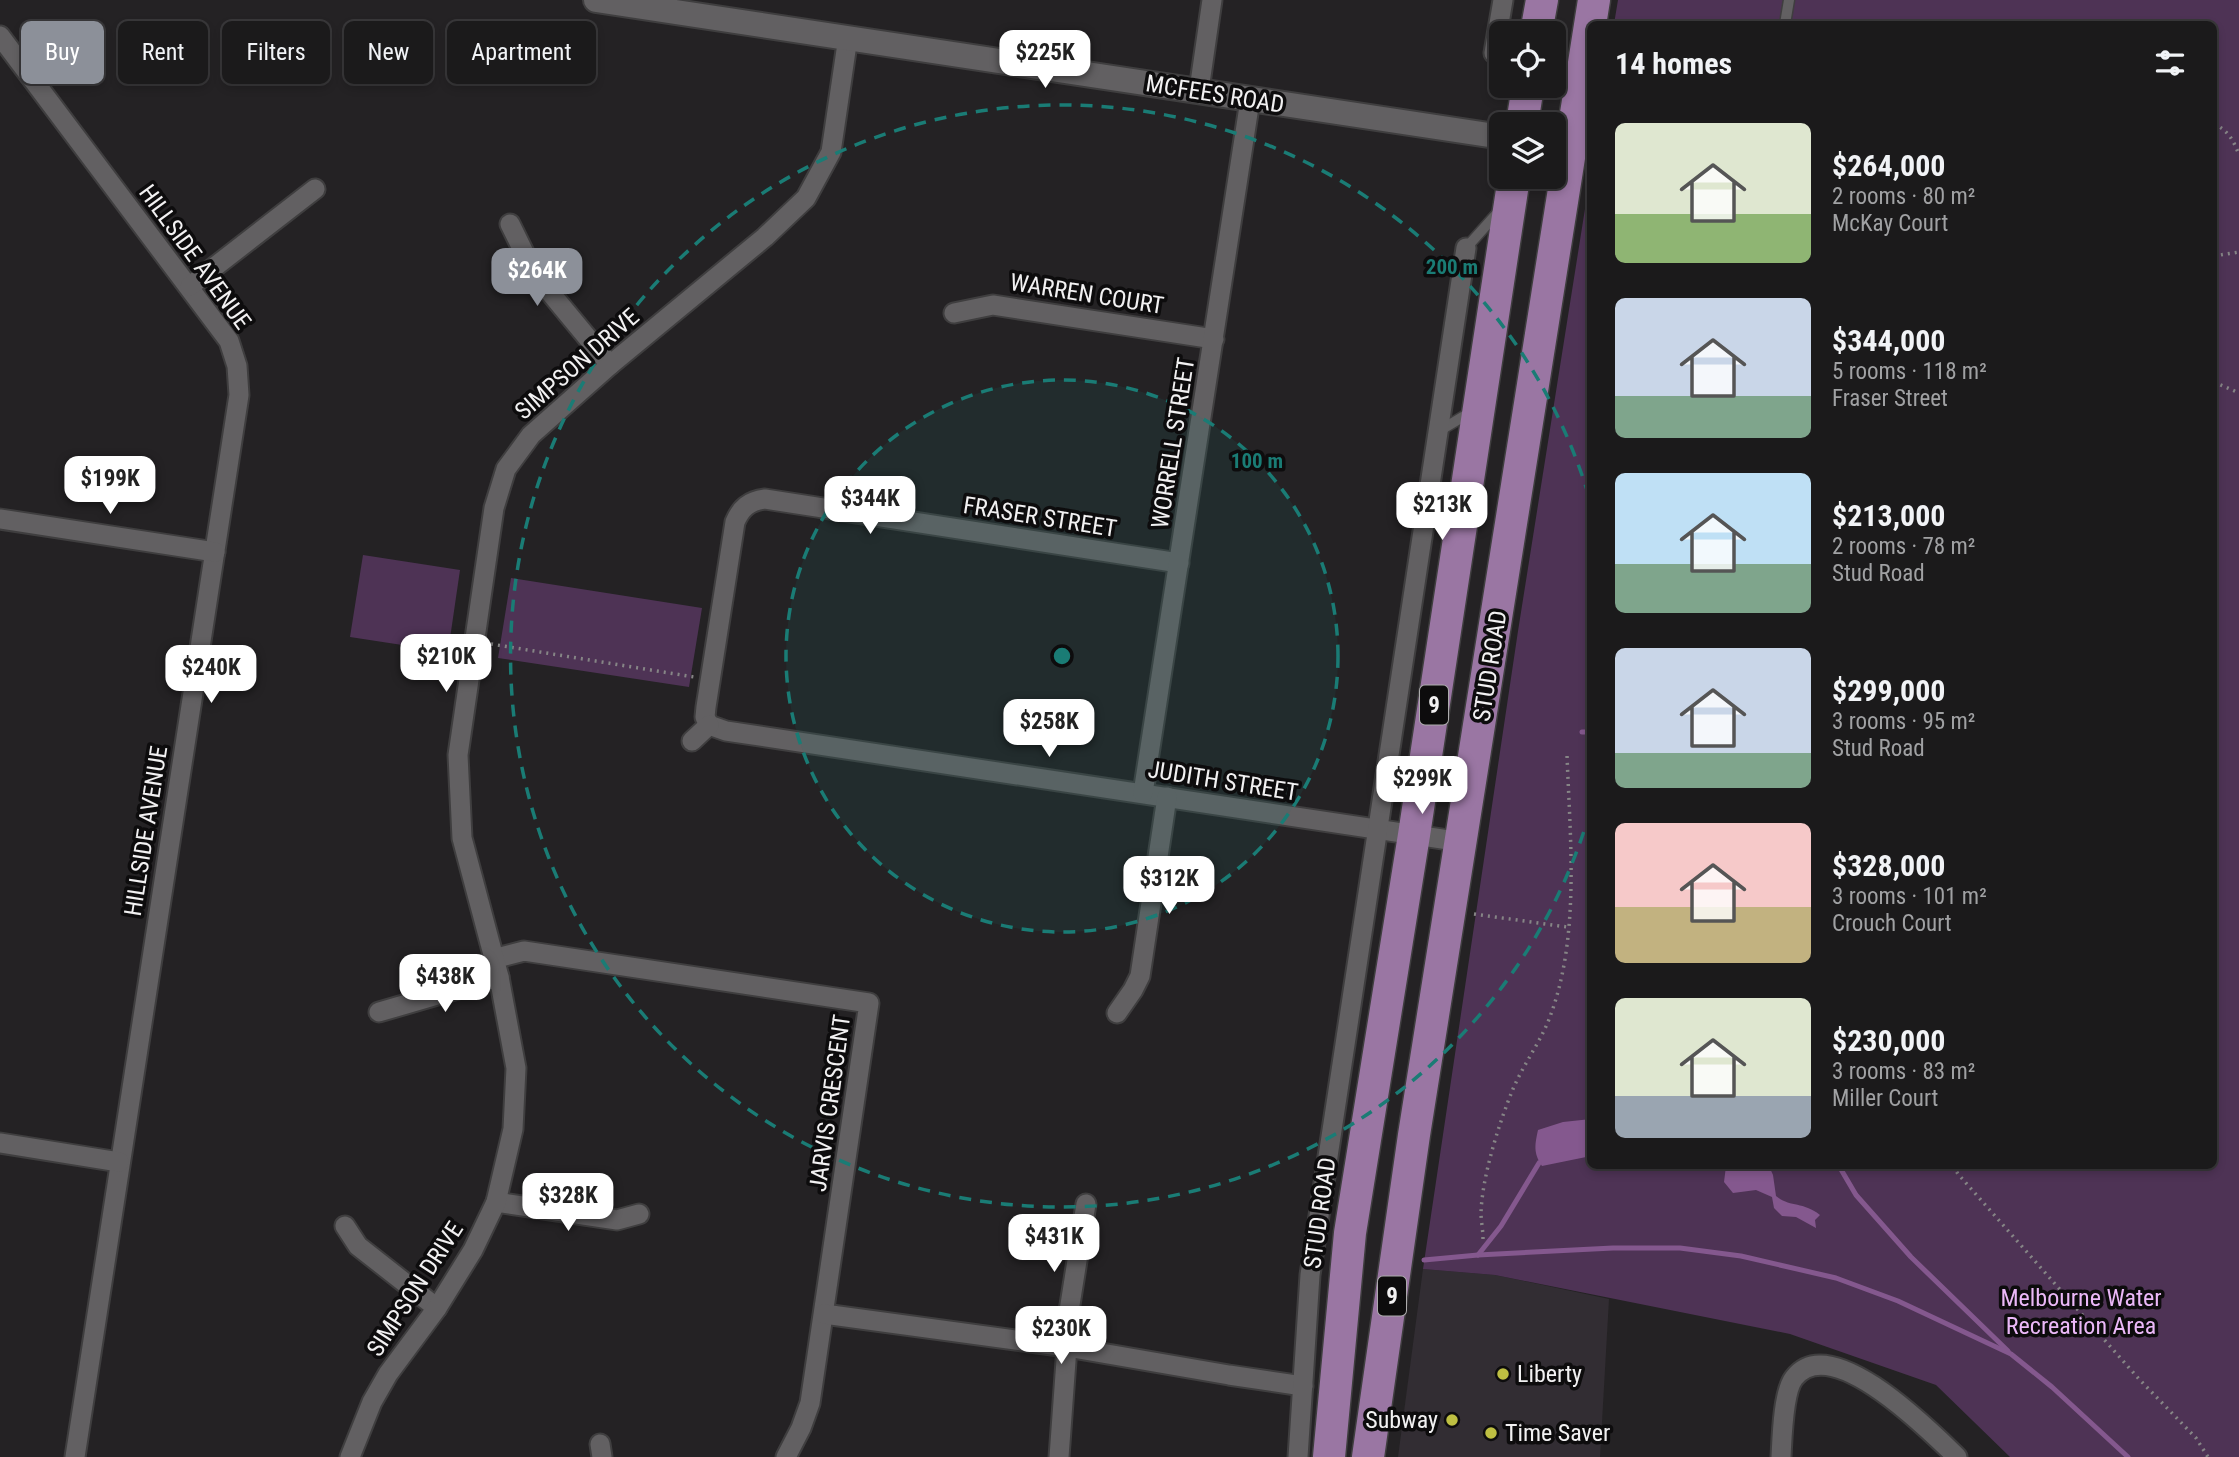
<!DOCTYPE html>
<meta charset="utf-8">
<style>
body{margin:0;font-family:"Roboto Condensed",sans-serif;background:#282728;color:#f1f3f6;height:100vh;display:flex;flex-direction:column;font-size:26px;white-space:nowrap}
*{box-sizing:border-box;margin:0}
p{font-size:23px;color:#a0a1a3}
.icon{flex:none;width:38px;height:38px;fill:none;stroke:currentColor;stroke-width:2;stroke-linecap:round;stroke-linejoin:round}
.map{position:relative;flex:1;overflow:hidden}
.sheet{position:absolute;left:1587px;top:21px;width:630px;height:1148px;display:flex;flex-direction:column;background:#1b1a1b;border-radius:10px;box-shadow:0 4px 10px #0003,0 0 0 2px #39383a}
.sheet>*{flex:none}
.hud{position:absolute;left:21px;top:21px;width:665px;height:63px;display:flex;gap:14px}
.tools{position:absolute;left:1489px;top:21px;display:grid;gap:14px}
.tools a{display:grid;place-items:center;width:77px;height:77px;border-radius:10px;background:#1b1a1b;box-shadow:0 4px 10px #0003,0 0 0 2px #39383a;font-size:35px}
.price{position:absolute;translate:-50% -60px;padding:0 16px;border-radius:14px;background:#fff;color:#222;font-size:23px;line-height:46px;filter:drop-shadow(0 2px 4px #0008)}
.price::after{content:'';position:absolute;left:50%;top:42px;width:21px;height:16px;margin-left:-10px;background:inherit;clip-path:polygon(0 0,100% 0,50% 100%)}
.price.on{background:#8c9099;color:#fff}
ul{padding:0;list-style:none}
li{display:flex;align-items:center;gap:21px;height:175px;padding:0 28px}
li span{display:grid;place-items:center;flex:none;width:196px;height:140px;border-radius:10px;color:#555}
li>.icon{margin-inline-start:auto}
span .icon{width:84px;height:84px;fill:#fffc;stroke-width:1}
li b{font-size:30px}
h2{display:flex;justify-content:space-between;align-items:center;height:84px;padding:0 28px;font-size:30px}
.pill{padding:0 24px;border-radius:10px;background:#1b1a1b;box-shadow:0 4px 10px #0003,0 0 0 2px #39383a;font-size:24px;line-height:63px}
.pill.on{background:#8c9099;color:#fff}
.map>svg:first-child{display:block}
.built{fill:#322d33}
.green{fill:#4e3355}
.water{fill:#84588e}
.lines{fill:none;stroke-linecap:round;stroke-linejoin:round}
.stream{stroke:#84588e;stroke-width:5}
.service-casing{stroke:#3f3e3f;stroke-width:13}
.minor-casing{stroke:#3f3e3f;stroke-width:23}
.tertiary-casing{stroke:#3f3e3f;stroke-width:28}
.trunk-casing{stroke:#3f3e3f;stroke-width:35}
.path{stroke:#868586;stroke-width:3.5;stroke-dasharray:2 5;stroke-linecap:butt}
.service{stroke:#626062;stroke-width:10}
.minor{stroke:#626062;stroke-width:19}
.tertiary{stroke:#626062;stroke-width:24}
.trunk{stroke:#9a76a3;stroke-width:32}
.ring{fill:none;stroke:#1a7c75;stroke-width:3.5;stroke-dasharray:12 9}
.poi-dot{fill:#bebf42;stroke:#0d0c0d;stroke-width:2.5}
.labels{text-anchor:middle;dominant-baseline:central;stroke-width:7;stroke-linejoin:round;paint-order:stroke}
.shield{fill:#0d0c0d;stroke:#adacad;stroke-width:2}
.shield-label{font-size:23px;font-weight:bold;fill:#f2f1f2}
.street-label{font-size:24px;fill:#f2f1f2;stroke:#0d0c0d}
.park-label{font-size:24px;fill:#ebb8f8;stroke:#0d0c0d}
.poi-label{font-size:24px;fill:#f2f1f2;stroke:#0d0c0d;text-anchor:start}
.centre{fill:#1a7c75;stroke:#0d0c0d;stroke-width:3.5}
.ring-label{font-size:21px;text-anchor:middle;font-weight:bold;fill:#1a7c75;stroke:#0d0c0d;stroke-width:7;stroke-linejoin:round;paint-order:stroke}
</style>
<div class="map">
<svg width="2239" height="1457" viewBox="0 0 2239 1457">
<rect width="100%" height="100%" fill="#242224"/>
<polygon class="built" points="1423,1269 1495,1275 1609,1299 1600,1457 1398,1457"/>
<g class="green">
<polygon points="1618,0 2239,0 2239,1457 2010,1457 1936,1385 1790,1334 1495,1275 1423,1269 1518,631 1591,171 1591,1166 2214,1166 2214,24 1614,24"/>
<polygon points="363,555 460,570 448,652 350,637"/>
<polygon points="511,578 702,608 689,687 498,658"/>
</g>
<g class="water">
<path d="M1591,1119v37l-49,10c-9,-13 -7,-22 -4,-36l25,-8z"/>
<path d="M1726,1166h43l4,9 3,21c14,12 26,5 44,19l-5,5 1,8 -20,-11 -14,-1 -8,-8 -2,-11 -16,-7 -23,3 -9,-11z"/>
</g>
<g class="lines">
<g class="stream">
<polyline points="1582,732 1591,732"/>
<polyline points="1839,1166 1856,1195 1911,1257 2008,1351"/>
<polyline points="1478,1255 1501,1226 1539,1163"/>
<polyline points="1424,1260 1478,1255 1613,1248 1680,1248 1741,1256 1836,1278 1898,1301 2011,1354 2052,1387 2128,1457"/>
</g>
<g class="service-casing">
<g id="service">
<polyline points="1785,24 1789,0"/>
<polyline points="1466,248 1501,209"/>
<polyline points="1439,431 1471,412"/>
</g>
</g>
<g class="minor-casing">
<g id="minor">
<polyline points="0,36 229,341 237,366 239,395 75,1457"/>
<polyline points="1494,53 1503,0"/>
<polyline points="1199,90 1212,0"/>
<polyline points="510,224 534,273 610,365"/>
<polyline points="190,286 315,189"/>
<polyline points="954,313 993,305 1214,339"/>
<polyline points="0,519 215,552"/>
<polyline points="709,725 726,731 1462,842"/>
<path d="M709,725l-4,-8 1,-10 29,-185c6,-14 14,-21 30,-23l414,64"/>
<polyline points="692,741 709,725"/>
<polyline points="1143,793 1250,100"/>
<polyline points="493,959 524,951 869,1003 810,1403 801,1428 786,1457"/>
<polyline points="379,1012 499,977"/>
<polyline points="1117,1013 1133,990 1140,976 1167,797"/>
<polyline points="0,1143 119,1162"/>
<polyline points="496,1202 617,1220 639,1214"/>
<polyline points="345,1226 358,1246 437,1308"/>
<polyline points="824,1314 1067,1347 1229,1375 1303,1386"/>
<polyline points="600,1444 602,1457"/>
<polyline points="350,1457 372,1402 388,1374 437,1308 473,1250 496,1202 513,1129 516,1068 499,977 462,838 458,755 494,508 506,469 531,435 610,365 765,237 806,198 831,152 848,37"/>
<polyline points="1059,1457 1067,1347 1066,1330 1086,1204"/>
<polyline points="1298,1457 1310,1275 1466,248"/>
<path d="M1781,1457c1,-18 2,-65 13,-79 37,-48 136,53 163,79"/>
</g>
</g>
<g class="tertiary-casing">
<polyline id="tertiary" points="596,0 1502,137"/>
</g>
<g class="trunk-casing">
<g id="trunk">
<polyline points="1536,33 1542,0"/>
<polyline points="1522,124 1528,86"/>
<polyline points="1329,1457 1350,1233 1414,835 1514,177"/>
<polyline points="1368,1457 1414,1135 1594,0"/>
</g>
</g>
<g class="path">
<path d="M2214,124c14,6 20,17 25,31"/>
<polyline points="2214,256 2239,252"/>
<polyline points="2214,382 2239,393"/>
<polyline points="491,644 694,677"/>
<polyline points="1474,914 1567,927"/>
<polyline points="1953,1166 1958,1174 2139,1379 2196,1438 2208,1457"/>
<path d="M1483,1239c0,-9 -2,-18 -2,-26 1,-36 18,-90 32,-124 11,-26 29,-49 38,-75 29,-80 19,-176 16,-259"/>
</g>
<use href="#service" class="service"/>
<use href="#minor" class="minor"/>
<use href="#tertiary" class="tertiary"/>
<use href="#trunk" class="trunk"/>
</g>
<circle cx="1062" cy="656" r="276" fill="#1a7c75" fill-opacity=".12"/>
<g class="ring">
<circle cx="1062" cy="656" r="276"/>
<path d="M1590 812A551 551 0 1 1 1590 500"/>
</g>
<g class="poi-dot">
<circle cx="1503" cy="1374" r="7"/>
<circle cx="1452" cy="1420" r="7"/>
<circle cx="1491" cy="1433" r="7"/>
</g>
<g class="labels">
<g class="shield">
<rect x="1420" y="685.5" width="28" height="39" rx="5"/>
<rect x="1378" y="1276.5" width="28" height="39" rx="5"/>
</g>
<g class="shield-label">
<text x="1434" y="705">9</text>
<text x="1392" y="1296">9</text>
</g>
<g class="street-label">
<text transform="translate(1215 94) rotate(9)">MCFEES ROAD</text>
<text transform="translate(195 257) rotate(54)">HILLSIDE AVENUE</text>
<text transform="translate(1087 294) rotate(9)">WARREN COURT</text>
<text transform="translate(577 364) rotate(-41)">SIMPSON DRIVE</text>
<text transform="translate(1173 443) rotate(-81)">WORRELL STREET</text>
<text transform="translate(1040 517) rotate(9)">FRASER STREET</text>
<text transform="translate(1490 666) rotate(-81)">STUD ROAD</text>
<text transform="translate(1223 781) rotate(9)">JUDITH STREET</text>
<text transform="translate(146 831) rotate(-81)">HILLSIDE AVENUE</text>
<text transform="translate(830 1103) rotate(-82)">JARVIS CRESCENT</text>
<text transform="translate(1320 1213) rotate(-82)">STUD ROAD</text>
<text transform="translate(415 1289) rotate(-57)">SIMPSON DRIVE</text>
</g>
<g class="park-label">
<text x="2081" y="1298">Melbourne Water<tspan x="2081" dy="28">Recreation Area</tspan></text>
</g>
<g class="poi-label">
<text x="1517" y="1374">Liberty</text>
<text x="1438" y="1420" text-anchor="end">Subway</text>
<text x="1505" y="1433">Time Saver</text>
</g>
</g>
<circle cx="1062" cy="656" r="10" class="centre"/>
<g class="ring-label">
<text x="1452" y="274">200 m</text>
<text x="1257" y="468">100 m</text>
</g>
</svg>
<div class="tools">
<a><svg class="icon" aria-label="locate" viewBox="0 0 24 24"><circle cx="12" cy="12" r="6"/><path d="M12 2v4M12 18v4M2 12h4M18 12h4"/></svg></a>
<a><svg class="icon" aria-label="layers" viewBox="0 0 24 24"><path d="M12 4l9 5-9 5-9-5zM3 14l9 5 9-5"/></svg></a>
</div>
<b class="price" style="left:1045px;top:90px">$225K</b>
<b class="price on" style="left:537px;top:308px">$264K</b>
<b class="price" style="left:110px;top:516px">$199K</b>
<b class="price" style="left:870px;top:536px">$344K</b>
<b class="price" style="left:1442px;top:542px">$213K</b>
<b class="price" style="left:446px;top:694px">$210K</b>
<b class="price" style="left:211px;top:705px">$240K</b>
<b class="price" style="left:1049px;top:759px">$258K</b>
<b class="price" style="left:1422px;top:816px">$299K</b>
<b class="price" style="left:1169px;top:916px">$312K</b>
<b class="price" style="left:445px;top:1014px">$438K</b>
<b class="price" style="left:568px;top:1233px">$328K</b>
<b class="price" style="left:1054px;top:1274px">$431K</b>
<b class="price" style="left:1061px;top:1366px">$230K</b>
<div class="hud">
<a class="pill on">Buy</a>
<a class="pill">Rent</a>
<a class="pill">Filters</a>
<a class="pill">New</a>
<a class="pill">Apartment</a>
</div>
<section class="sheet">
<h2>14 homes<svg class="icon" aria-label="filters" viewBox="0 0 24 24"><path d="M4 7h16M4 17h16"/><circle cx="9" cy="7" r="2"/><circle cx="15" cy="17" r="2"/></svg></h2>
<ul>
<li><span style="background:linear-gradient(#dfe7d0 65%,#8fb573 0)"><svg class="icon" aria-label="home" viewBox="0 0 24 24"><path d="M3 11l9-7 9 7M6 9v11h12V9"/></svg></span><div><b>$264,000</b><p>2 rooms · 80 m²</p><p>McKay Court</p></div></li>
<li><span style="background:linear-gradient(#c9d6e8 70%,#7fa58c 0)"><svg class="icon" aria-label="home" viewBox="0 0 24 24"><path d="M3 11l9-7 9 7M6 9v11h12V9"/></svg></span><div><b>$344,000</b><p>5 rooms · 118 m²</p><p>Fraser Street</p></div></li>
<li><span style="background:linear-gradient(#bfe0f5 65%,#7fa58c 0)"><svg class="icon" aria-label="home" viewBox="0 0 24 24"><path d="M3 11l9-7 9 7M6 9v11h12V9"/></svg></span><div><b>$213,000</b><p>2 rooms · 78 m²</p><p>Stud Road</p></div></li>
<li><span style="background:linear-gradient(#c9d6e8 75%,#7fa58c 0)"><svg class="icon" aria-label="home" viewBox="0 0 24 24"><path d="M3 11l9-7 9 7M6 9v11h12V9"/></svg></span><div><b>$299,000</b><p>3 rooms · 95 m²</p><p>Stud Road</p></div></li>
<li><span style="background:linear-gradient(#f6c9c9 60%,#c2b280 0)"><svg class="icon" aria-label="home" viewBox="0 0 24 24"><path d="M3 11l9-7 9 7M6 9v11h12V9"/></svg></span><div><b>$328,000</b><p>3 rooms · 101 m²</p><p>Crouch Court</p></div></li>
<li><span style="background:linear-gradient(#dfe7d0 70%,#9aa5b1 0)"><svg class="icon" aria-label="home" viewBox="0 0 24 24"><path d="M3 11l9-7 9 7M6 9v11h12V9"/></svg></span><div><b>$230,000</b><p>3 rooms · 83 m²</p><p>Miller Court</p></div></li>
</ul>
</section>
</div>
